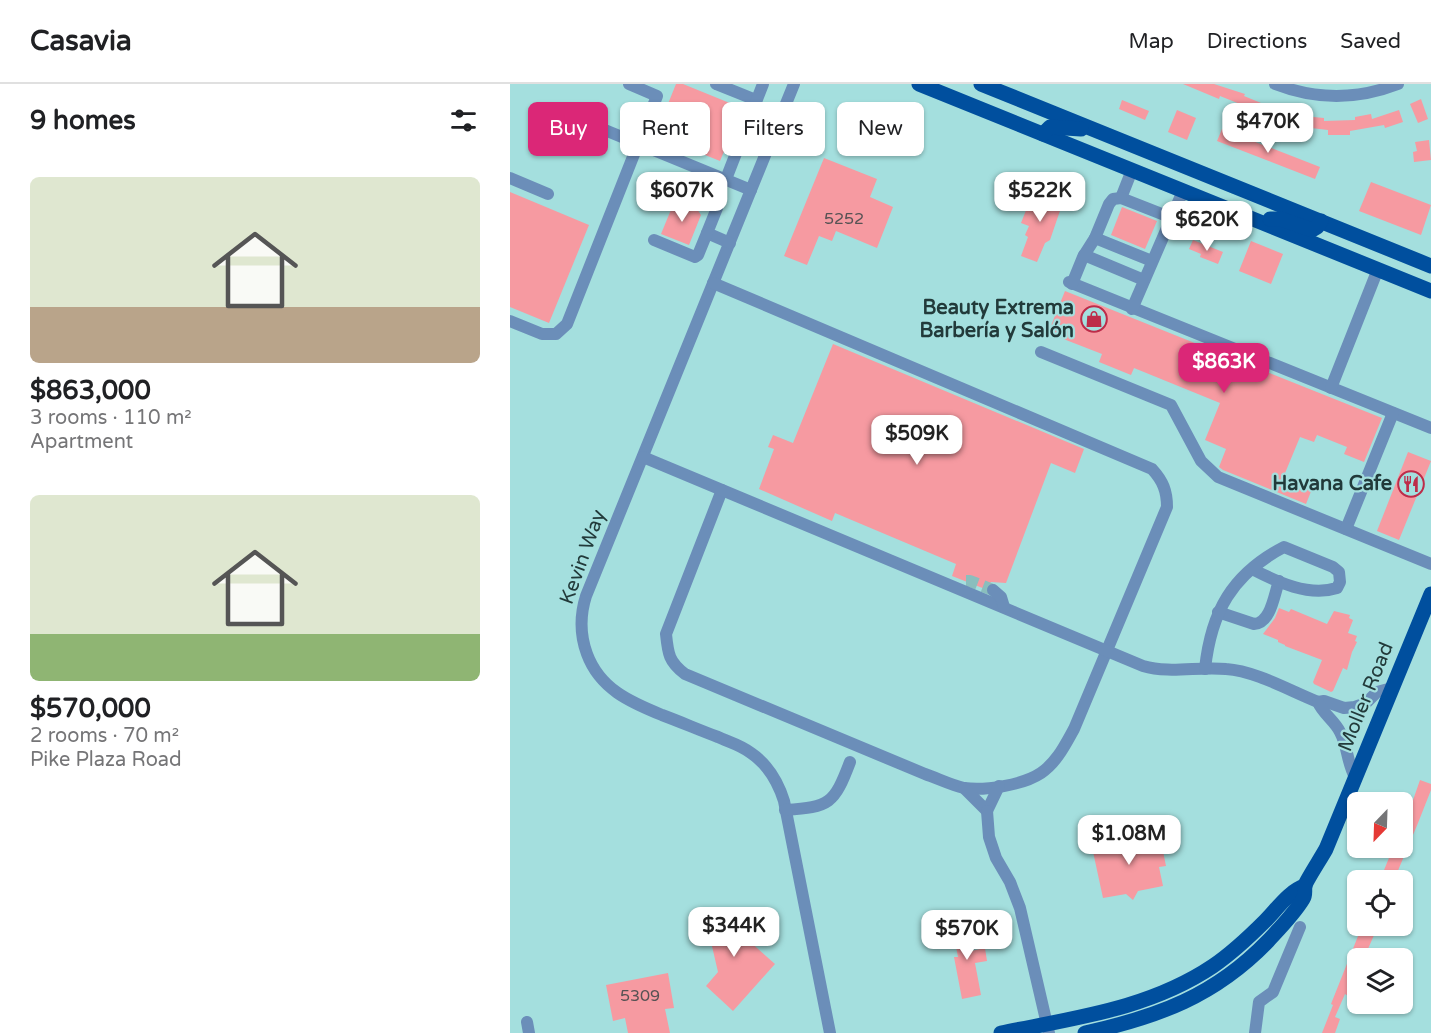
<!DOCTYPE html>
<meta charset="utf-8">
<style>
body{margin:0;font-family:"Varela Round",sans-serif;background:#f6f6f6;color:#202124;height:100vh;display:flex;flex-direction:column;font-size:22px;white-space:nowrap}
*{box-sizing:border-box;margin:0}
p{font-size:20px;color:#757577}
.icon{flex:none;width:33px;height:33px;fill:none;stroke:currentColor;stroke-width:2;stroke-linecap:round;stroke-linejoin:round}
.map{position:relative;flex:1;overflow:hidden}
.panel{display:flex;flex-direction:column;background:#fff;width:510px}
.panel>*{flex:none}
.hud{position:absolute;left:18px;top:18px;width:570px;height:54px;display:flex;gap:12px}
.needle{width:39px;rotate:203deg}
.buttons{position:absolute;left:837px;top:708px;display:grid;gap:12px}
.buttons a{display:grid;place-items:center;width:66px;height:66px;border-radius:9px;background:#fff;box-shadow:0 2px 4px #0004;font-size:30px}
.price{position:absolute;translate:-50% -51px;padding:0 14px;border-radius:12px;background:#fff;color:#222;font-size:20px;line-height:39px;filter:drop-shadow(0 2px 3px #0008)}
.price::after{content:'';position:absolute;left:50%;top:36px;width:18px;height:14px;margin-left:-9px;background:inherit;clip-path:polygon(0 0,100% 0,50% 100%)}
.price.on{background:#db2777;color:#fff}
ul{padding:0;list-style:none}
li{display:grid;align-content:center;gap:12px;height:318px;padding:0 30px}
li span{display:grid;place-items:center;height:186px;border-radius:9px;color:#555}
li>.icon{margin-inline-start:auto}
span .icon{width:108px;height:108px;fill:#fffc;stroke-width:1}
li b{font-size:26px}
h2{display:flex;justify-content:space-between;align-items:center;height:72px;padding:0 30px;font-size:26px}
.pill{padding:0 21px;border-radius:9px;background:#fff;box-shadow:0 2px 4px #0004;font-size:21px;line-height:54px}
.pill.on{background:#db2777;color:#fff}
header{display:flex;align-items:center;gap:36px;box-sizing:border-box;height:84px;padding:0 30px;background:#fff;border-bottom:2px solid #e0e0e0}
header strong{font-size:28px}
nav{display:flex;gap:33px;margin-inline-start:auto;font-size:21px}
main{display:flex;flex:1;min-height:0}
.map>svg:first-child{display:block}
.building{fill:#f69aa1}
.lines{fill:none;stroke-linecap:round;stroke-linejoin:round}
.minor-tunnel{stroke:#8abebd;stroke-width:12;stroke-dasharray:12 6;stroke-linecap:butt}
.minor{stroke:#6b8eb9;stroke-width:12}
.major{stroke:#004f9e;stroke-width:15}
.labels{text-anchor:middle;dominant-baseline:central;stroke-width:4.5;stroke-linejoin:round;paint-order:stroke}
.number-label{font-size:16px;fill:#575254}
.poi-label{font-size:20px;font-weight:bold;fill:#223a3a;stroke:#a4dfde;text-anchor:end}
.street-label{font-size:20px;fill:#223a3a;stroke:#a4dfde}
</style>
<header>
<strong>Casavia</strong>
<nav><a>Map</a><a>Directions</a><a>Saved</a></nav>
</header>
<main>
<section class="panel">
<h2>9 homes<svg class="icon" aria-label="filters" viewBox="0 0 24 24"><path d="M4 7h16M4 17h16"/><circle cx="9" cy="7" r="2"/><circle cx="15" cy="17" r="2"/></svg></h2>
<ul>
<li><span style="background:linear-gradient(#dfe7d0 70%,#b9a48a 0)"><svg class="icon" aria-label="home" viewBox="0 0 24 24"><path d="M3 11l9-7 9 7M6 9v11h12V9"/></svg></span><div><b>$863,000</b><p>3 rooms · 110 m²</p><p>Apartment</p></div></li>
<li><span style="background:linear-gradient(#dfe7d0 75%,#8fb573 0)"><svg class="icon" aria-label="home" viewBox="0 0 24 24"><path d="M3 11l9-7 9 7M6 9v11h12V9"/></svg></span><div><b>$570,000</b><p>2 rooms · 70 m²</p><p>Pike Plaza Road</p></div></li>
</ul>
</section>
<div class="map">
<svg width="921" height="949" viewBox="0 0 921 949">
<rect width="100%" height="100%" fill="#a4dfde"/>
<g class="building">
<polygon points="166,0 173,0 232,24 210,77 153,54 151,60 143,57"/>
<polygon points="673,0 704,0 735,10 734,12 763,24 762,26 793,34 793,32 814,34 814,37 845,36 845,33 861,30 862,35 889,26 893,38 875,44 874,41 840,47 840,51 818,51 818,46 784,42 783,45 764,40 765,36 739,26 740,24 710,12 709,15"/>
<polygon points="911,15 918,35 908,39 900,20"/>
<polygon points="612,16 639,27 635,36 609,25"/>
<polygon points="667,26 686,34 677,56 658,48"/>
<polygon points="712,45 810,83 805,95 707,57"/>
<polygon points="919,56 921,76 904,78 903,68 907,67 905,58"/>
<polygon points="314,74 367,95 360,113 383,123 367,164 326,147 322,157 309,152 297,181 274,172"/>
<polygon points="861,98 921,121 911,151 849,127"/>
<polygon points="524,106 534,110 548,111 553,118 540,156 535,159 527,178 511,172 518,153 515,151 519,142 511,139"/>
<polygon points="0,108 79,141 39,239 0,223"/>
<polygon points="165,116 187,125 191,131 179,161 151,150"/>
<polygon points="612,123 647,137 635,165 601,151"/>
<polygon points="683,156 713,168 708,180 690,173 691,170 679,165"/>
<polygon points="741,157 773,170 761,200 729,187"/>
<polygon points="555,207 872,334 854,378 834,370 837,363 807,351 804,358 790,353 773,394 802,405 796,420 713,386 709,383 716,365 695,356 710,319 624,284 621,291 589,278 592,270 538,249"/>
<polygon points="323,260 574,365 565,389 541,379 496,499 481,498 475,505 442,492 446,480 325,429 322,437 249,405 264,365 258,363 263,351 283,359"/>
<polygon points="898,368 921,377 889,456 867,447"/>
<polygon points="769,524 779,528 781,525 817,540 824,527 840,531 839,534 843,536 838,549 847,552 845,557 847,558 842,568 837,586 833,584 823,607 821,608 804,600 803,598 812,576 775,562 775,561 768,558 768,556 753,550 765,534"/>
<polygon points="910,696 921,700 921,706 908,739 884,796 870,796 883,764 892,764 892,738 895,739"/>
<polygon points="643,749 645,764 652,762 656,782 649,783 653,802 628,807 623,816 616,810 593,814 582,763"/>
<polygon points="230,823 238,856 265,880 223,927 196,902 208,888 195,832"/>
<polygon points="455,835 461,867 475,864 477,877 465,879 471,911 452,915 444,873 448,873 441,837"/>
<polygon points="852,842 868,842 854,874 848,874 848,905 845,903 840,913 835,910 825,933 830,935 825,949 812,949 823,921 821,920"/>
<polygon points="158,889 164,924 155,925 160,949 118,949 115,934 103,937 96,901"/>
</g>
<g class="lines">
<polyline class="minor-tunnel" points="456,497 460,497 483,506"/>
<g class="minor">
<polyline points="206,0 246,16"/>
<path d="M284,0l-208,512c-6,19 -6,39 1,58 13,35 43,48 75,61 19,7 37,15 56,22 11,5 23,8 33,16 16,11 27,29 33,48l46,232"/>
<path d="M765,0c41,16 82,16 123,0"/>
<polyline points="68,35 241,106"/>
<polyline points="622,86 611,114 662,134"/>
<polyline points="0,94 38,110"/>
<polyline points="216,95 253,0"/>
<polyline points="171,110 205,122 207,124 197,149 220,159"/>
<polyline points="585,154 642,177"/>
<polyline points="144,156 185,173 188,171 197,149"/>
<polyline points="574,171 634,196"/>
<polyline points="559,198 921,344"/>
<path d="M203,199l439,186c11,12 15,22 15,38l-93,222c-9,16 -17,33 -33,44 -18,12 -56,18 -77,15 -13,-3 -27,-10 -39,-14l-240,-100c-16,-12 -17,-20 -19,-40l56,-144"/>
<polyline points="562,200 573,173 585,154 599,120 603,115 611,114"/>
<polyline points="622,225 673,107"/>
<polyline points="0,237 32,250 46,250 57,240 147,12 119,0"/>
<polyline points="531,268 661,321 691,377 708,393 921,480"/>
<polyline points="821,304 868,185"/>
<path d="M133,373l500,209c27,8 56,0 83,3 30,2 64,22 92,33l6,-1 20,7 11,-1 11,-4 11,-11 15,-4"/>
<polyline points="836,445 883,329"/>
<polyline points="483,506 491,513 494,523"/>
<path d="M708,528l36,12c17,-1 20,-29 25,-43"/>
<path d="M695,585c6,-57 27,-95 79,-122l49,20 6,5 1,10 -3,6c-28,9 -60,-6 -85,-19"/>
<path d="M808,618c4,11 17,19 22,30 8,15 7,31 15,45"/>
<polyline points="454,704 477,727 489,702"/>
<path d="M275,726c45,-3 49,-6 65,-48"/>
<polyline points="477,727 479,753 486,774 500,798 510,824 539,949"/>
<polyline points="17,938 19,949"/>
<polyline points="745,949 749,918 763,908 790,843"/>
</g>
<g class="major">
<polyline points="409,0 921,207"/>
<polyline points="471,0 921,182"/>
<polyline points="533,50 540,43 571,45"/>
<polyline points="760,135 771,135 802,146 807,143 811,137"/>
<path d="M491,949c73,-15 148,-24 212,-67 19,-13 36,-29 52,-45 12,-12 24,-30 40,-35"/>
<path d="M575,949c73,-16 130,-37 183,-92 12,-13 26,-27 35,-42 3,-5 1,-9 2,-14 3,-7 16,-27 21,-36l105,-255"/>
</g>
</g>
<defs>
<g id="shop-ring" transform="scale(1.35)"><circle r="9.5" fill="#a4dfde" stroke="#bd2c49" stroke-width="1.5"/><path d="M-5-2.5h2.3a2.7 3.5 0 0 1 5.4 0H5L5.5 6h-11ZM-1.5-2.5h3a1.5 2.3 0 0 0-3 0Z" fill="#bd2c49"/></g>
<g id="restaurant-ring" transform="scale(1.35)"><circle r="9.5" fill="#a4dfde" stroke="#bd2c49" stroke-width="1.5"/><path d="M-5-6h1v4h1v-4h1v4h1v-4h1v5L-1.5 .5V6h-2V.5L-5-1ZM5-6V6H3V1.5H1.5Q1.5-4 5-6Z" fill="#bd2c49"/></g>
</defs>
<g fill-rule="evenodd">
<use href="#shop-ring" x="584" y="235"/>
<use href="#restaurant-ring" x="901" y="400"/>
</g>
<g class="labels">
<g class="number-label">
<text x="334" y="135">5252</text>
<text x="130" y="912">5309</text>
</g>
<g class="poi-label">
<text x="564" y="224">Beauty Extrema<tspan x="564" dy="23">Barbería y Salón</tspan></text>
<text x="882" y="400">Havana Cafe</text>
</g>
<g class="street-label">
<text transform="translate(73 473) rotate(-70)">Kevin Way</text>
<text transform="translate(856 613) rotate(-68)">Moller Road</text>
</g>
</g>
</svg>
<div class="buttons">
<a><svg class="needle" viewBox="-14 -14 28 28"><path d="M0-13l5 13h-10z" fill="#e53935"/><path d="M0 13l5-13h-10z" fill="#757577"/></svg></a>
<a><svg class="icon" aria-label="locate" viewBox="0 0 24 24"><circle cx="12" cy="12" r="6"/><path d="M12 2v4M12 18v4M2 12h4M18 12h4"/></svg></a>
<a><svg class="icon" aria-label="layers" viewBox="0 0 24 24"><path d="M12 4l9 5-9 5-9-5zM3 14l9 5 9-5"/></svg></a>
</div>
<b class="price" style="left:758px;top:70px">$470K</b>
<b class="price" style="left:172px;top:139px">$607K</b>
<b class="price" style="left:530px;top:139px">$522K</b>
<b class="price" style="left:697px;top:168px">$620K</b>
<b class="price on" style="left:714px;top:310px">$863K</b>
<b class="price" style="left:407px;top:382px">$509K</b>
<b class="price" style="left:619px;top:782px">$1.08M</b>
<b class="price" style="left:224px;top:874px">$344K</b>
<b class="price" style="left:457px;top:877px">$570K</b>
<div class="hud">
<a class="pill on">Buy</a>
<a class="pill">Rent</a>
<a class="pill">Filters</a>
<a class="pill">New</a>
</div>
</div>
</main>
